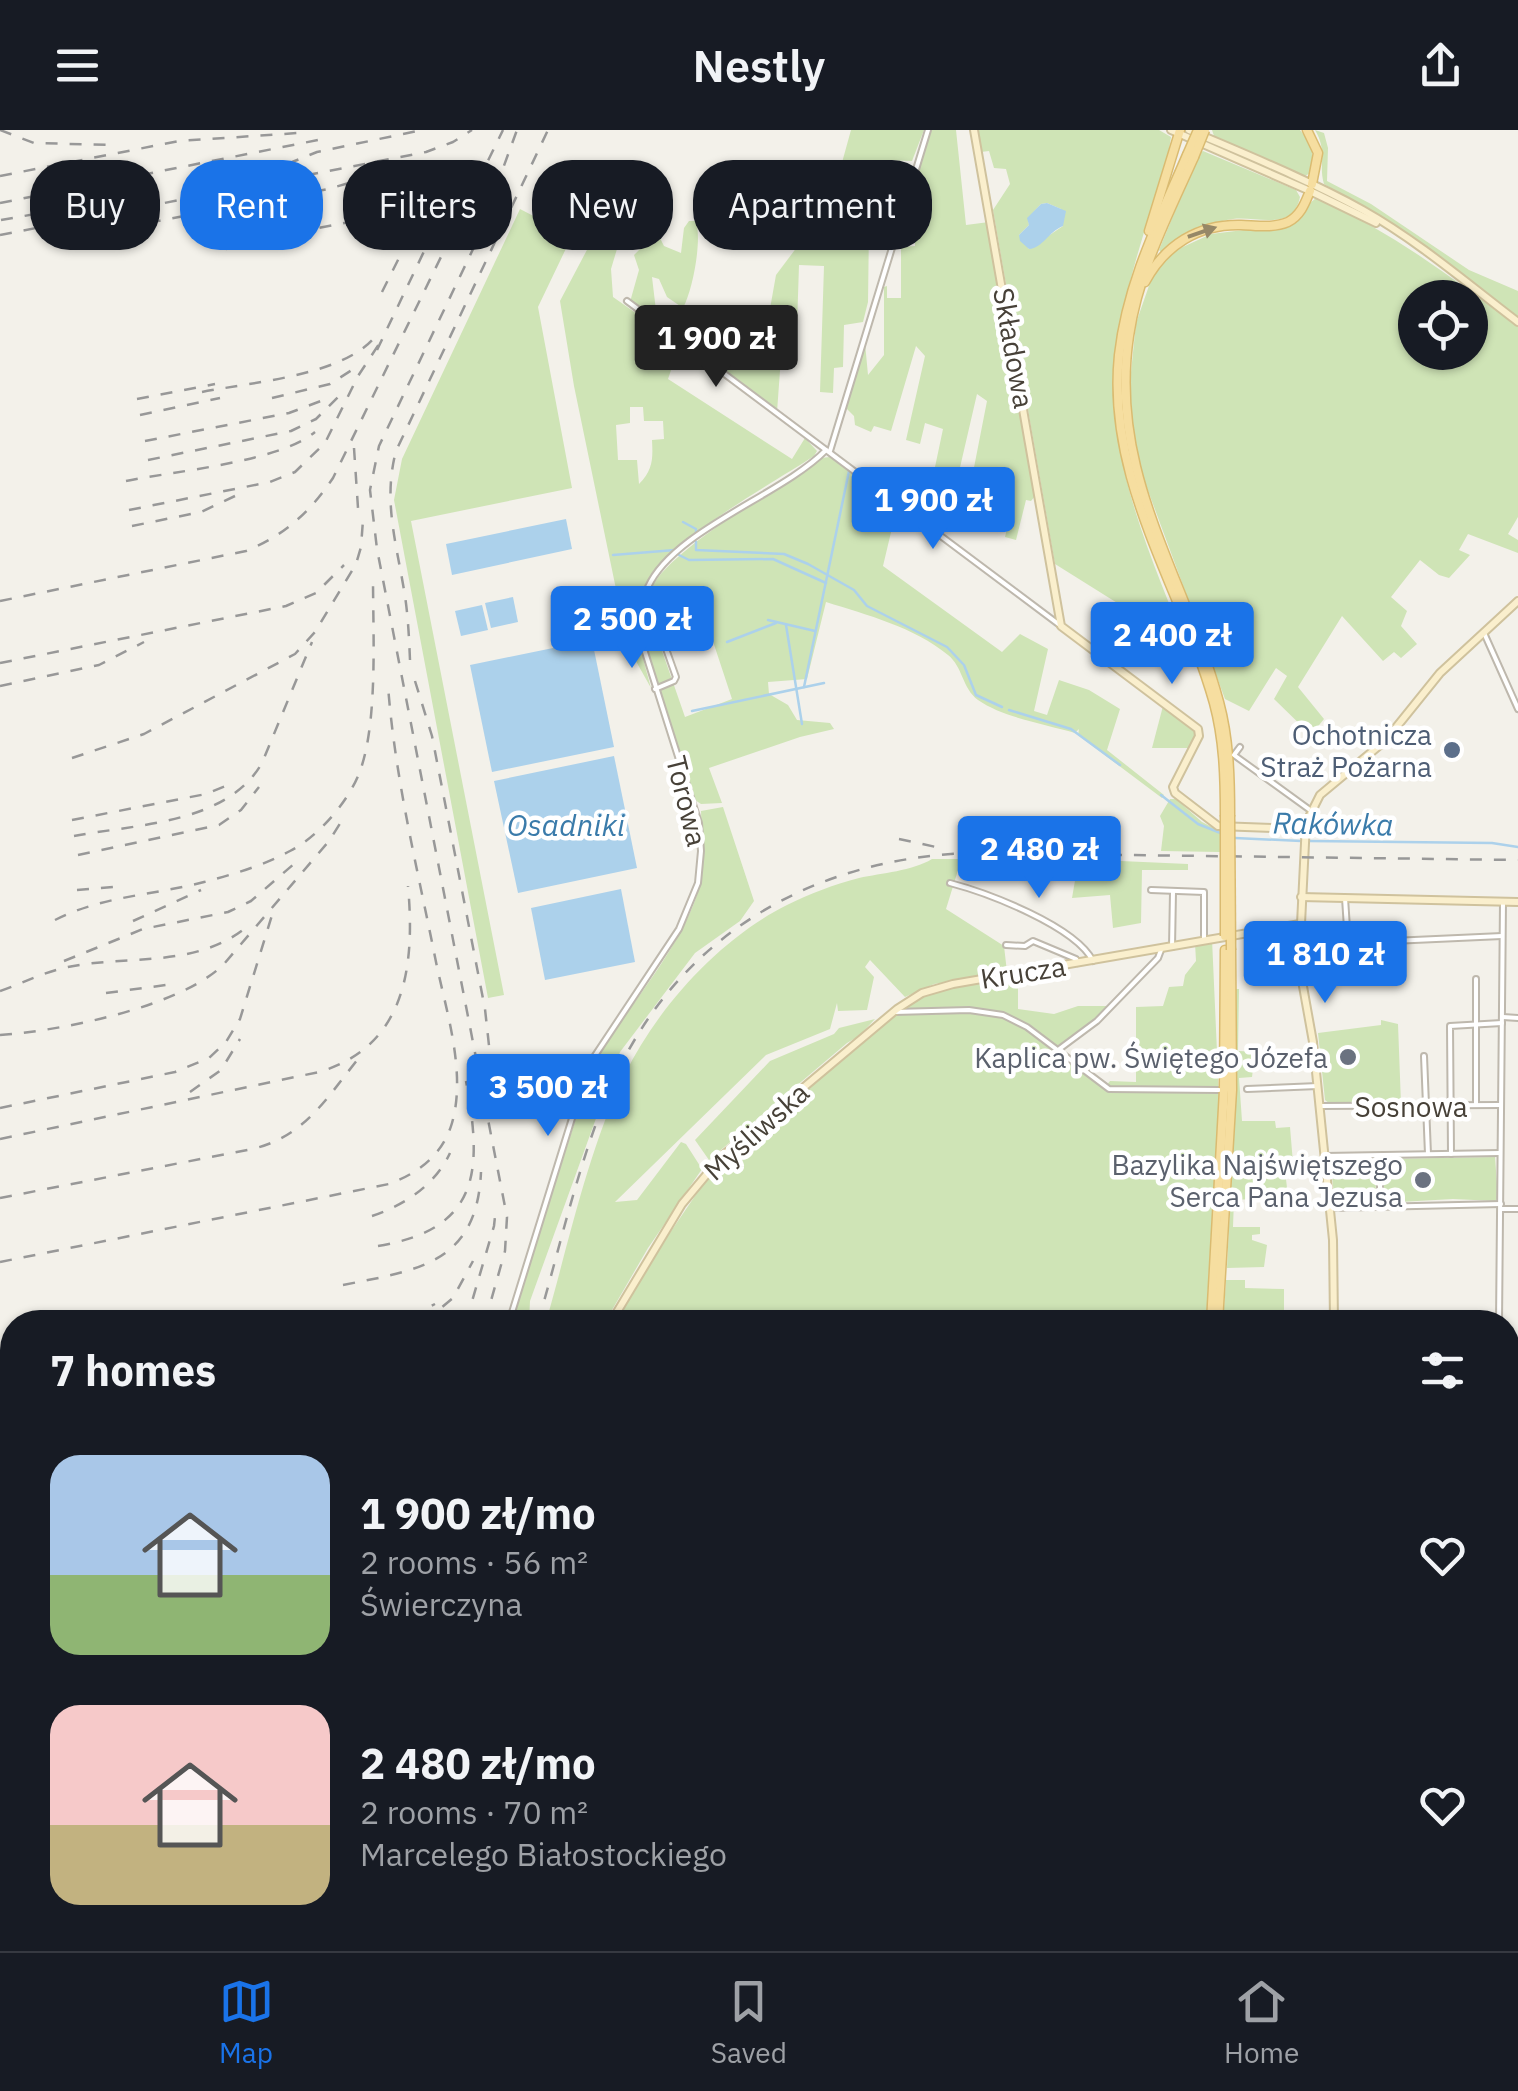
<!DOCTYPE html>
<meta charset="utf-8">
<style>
body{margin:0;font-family:"IBM Plex Sans",sans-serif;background:#20242c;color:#f1f3f6;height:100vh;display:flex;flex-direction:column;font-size:38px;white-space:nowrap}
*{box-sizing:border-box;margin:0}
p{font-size:32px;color:#9ea1a6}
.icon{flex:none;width:55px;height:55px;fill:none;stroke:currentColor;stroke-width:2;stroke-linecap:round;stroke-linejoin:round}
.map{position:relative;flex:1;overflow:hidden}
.panel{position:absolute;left:0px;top:1180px;width:1520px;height:642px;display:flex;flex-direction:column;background:#171b24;border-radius:40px 40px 0 0;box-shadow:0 2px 8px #0004}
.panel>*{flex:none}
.hud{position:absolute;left:30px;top:30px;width:1000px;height:90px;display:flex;gap:20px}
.controls{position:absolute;left:1398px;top:150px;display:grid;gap:20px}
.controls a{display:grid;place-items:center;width:90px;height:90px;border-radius:50%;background:#171b24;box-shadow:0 2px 8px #0004;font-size:50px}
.price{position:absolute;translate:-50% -85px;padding:0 22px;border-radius:10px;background:#1a73e8;color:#fff;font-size:32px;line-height:65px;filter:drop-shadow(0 2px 5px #0008)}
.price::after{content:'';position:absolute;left:50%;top:60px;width:30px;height:22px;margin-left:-15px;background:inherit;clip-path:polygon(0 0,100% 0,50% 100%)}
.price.current{background:#222;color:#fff}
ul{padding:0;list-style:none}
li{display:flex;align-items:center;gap:30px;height:250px;padding:0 50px}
li span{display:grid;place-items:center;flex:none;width:280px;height:200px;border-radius:30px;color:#555}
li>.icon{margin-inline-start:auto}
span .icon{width:120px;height:120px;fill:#fffc;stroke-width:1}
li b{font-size:42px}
h2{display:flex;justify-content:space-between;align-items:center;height:120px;padding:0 50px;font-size:42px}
.chip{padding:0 35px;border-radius:40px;background:#171b24;box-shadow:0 2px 8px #0004;font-size:35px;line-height:90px}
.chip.current{background:#1a73e8;color:#fff}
header{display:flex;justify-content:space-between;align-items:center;height:130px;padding:0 50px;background:#171b24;font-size:45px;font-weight:600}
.menu{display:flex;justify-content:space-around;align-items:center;height:140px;border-top:2px solid #363941;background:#171b24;font-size:28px;color:#9ea1a6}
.menu a{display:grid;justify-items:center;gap:5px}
.menu .current{color:#1a73e8}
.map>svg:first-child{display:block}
.green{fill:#cfe4b6;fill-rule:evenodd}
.water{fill:#acd1eb}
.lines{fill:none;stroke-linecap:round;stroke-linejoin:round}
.stream{stroke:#acd1eb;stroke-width:2.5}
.street-casing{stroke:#beb8ad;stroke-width:8}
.secondary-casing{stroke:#cfc29d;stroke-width:10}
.primary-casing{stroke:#dabb71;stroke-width:11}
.street{stroke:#fff;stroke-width:4}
.secondary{stroke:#faefcd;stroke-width:6}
.primary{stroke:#f6dea0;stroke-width:8}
.rail{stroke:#989898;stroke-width:2.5;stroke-dasharray:12 12;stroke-linecap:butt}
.primary-bridge-casing{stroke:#dabb71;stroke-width:11;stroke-linecap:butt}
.primary-bridge{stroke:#f6dea0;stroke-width:8}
.oneway{fill:#968867}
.service-dot{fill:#5c6f8a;stroke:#fff;stroke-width:4}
.worship-dot{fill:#6b7280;stroke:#fff;stroke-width:4}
.labels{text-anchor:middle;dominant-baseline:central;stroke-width:9;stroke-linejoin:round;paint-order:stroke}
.street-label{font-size:28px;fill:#474138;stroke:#fff}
.service-label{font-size:28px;fill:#4e5e75;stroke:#fff;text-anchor:end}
.worship-label{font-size:28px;fill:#5b616d;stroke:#fff;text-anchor:end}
.water-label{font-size:30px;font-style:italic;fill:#3a7baa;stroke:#fff}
</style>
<header><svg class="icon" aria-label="menu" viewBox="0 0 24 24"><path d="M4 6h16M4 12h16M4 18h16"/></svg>Nestly<svg class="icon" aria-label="share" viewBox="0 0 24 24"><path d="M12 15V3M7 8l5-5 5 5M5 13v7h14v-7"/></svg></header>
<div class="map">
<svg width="1518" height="1821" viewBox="0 0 1518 1821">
<rect width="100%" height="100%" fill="#f3f1ea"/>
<g class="green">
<polygon points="851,0 924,0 912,31 884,30 884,97 869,97 868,172 863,192 844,195 843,237 834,238 833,263 820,262 824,136 799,135 796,227 781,227 777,282 688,215 698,197 704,196 717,204 738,203 743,212 733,229 740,236 754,221 761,229 776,145 797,117 824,65 838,47"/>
<polygon points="931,0 956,0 966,95 989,92 1036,365 1031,371 1026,370 1016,410 1005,407 1011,380 985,374 985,366 969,363 987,271 977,264 958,346 935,337 943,299 925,293 920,314 906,310 925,226 916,216 891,301 874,296 871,302 855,295 854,286 845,277 865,213 868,245 884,225 884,157 887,156 887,168 901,168 901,117 915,116 915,79 906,78"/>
<path d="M977,0h182l12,7 -3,19c-20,65 -44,131 -52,199 -12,104 37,206 74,301l-46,-27 2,-8 -91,-57 -62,-354 17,-26 -4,-15 -12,-1 -5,-17 -8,1zM1047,73l14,6 2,17 -34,23 -10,-14 10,-10 -1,-7 13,-14z"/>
<polygon points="1212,0 1300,0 1312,15 1312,42 1305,46 1297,44 1214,6"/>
<path d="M1315,0l9,3 4,15 -1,33 44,23 98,66 49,21v27l-107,-80 -87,-54c-6,-20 4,-32 -9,-54z"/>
<path d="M1203,21l93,39 4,7c-7,35 -43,19 -67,22 -26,4 -54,14 -72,33l-2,-2 40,-97z"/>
<path d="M650,65l14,2 7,6 -14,29 7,14 17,7 3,-25 5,-7h7c6,20 -3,68 -13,87l-16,-11 -8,-18 -7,-2 5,42 -27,-17 9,-32 -5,-15 7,-7 3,-46z"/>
<path d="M1316,68c75,33 137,80 202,129v190l-10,17 10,6v13l-50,-19 -9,16 11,5 -21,23 -10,-3 -19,-15 -29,37 16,14 -6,15 16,18 -16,14 -7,-6 -11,9 -41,-45 -44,71 26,32 -13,16 -37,-36 13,-23 -11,-8 -27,43 -24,-12 -89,-241 -7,-66 7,-69 15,-43 21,-28 39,-18 73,-9zM1415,168h55v54h-55z"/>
<polygon points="520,79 572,106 538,177 572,358 411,391 504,865 488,868 394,370 402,329"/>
<path d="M608,80l11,11 -7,19 5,9 -6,20 2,28 67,47 -12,35 124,80 13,-21 12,13 -3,5c-45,30 -158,89 -172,141 -9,31 1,61 9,91l-23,-41 -54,-261 -14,-85zM630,277h13l1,14h19l1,18 -12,1c1,19 1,30 -13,44l-2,-24h-19l-2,-35 14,-2z"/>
<path d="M830,327l67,50 -14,59 119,86 18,-18 28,15 -14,62 13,4 12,-35 30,10 31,19 -13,41 57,45 -2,3 -84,-63 1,-6 -4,4c-30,-9 -71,-15 -97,-33 -16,-12 -15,-33 -30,-45 -34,-28 -81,-40 -122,-53l-19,77 -39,3 1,12 19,11 9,15 33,3 4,6 -34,8 -91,31 13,35 -21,1 -6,-4c-11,-31 -50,-128 -48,-155h13l25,72 47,-18 -32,-97 -47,-7 -2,6 8,39h-14c1,-15 -1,-33 4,-47 14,-41 133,-107 172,-135z"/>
<polygon points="1163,576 1194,599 1195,606 1189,618 1152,618"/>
<polygon points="1170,669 1176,669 1202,692 1220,701 1220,722 1161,721 1164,696 1160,686"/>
<path d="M723,677l31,94 -14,20 -45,32 -75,99 -90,249 -1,21h-18l80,-251 8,-19c32,-47 91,-117 102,-172 5,-23 0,-45 0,-69z"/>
<path d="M932,729h144l112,5v6h-46l-1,53 -28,5 -3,-33 -38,3 5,-29 -118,-2 -13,42 58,37 3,26 -73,12 -29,13 -35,-37 -5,7 9,10 -7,33 -29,1 -1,-8 -7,26 -64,26 -151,147 22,-2 44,-58 5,2 16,25 -54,79 -43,74h-59c23,-80 42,-172 79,-248 33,-67 94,-135 162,-169 22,-11 48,-21 72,-27 23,-5 53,-7 73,-19z"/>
<polygon points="1212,809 1219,967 1206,1192 724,1192 716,1184 697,1192 616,1192 646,1138 712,1041 903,878 938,859 1018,845 1018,879 1054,884 1078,876 1107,876 1096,890 1056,922 1104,958 1110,951 1136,952 1136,877 1163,876 1169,857 1183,856 1185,845 1196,831 1195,813"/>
<polygon points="1234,859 1239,859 1238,921 1263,922 1263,931 1254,931 1252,947 1239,948 1242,991 1275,991 1276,998 1290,997 1293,1033 1278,1034 1278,1040 1267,1041 1267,1046 1281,1045 1281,1049 1286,1049 1288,1067 1234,1070 1233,1097 1260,1097 1260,1104 1252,1105 1252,1110 1267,1115 1264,1137 1227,1138 1236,951"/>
<polygon points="875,889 859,906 847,913 709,1030 695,1010 770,931 834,904 839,898"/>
<polygon points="1381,890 1398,894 1401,974 1329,973 1325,970 1318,903 1381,895"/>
<polygon points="1495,1027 1498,1068 1495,1071 1453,1069 1382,1073 1382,1029"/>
<polygon points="1330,1028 1378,1028 1375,1066 1378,1072 1335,1074"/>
<polygon points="1226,1150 1245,1150 1245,1158 1284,1159 1284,1192 1223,1192"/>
<polygon points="12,1292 12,1368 0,1371 0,1294"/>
<polygon points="12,1781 12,1810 34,1810 36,1821 0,1821 0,1783"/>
<polygon points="73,1810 220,1810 203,1821 75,1821"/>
<polygon points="234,1810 416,1810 407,1821 249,1821 245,1817 218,1821"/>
<polygon points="459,1810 630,1810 573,1815 571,1821 462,1821"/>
<polygon points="668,1810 1173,1810 1172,1821 675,1821"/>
</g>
<g class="water">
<path d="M1047,73l19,8 -3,15c-15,6 -20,22 -34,23l-9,-8 -1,-6 10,-10 -2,-7 14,-14z"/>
<polygon points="566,389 572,419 452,445 446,414"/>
<polygon points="513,467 518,492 491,498 485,473"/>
<polygon points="482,475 488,500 461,506 455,481"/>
<polygon points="592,510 614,617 492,642 470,535"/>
<polygon points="614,626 637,738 518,763 494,651"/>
<polygon points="621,759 635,832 545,850 531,778"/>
</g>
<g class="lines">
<g class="stream">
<polyline points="683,392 696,399 696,405"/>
<polyline points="696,412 696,420 784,424 808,434 854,460 867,476 947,517 964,535 976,565 1002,577"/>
<polyline points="613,425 675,420"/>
<polyline points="679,425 689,430 773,429 826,453"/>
<polyline points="768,490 815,501"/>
<polyline points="786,495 802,594"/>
<polyline points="727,512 776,493"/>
<polyline points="804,557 849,341"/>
<polyline points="1009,580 1071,599 1120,635"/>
<polyline points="692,581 824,553"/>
<polyline points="1161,665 1198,694 1223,704"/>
<polyline points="1235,708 1301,711"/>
<polyline points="1309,711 1492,713 1518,717"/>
<polyline points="1508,1786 1518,1770"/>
<polyline points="786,1810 794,1821"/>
<polyline points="1459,1821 1467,1810"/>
</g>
<g class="street-casing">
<g id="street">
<polyline points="627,171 1061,496"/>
<polyline points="830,321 928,0"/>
<polyline points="1484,503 1518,579"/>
<polyline points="643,513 665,516 676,547 674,551 655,559"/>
<polyline points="1240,617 1234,625 1310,680"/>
<path d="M950,753c38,10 125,43 143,78"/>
<polyline points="1151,760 1204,762 1204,808"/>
<polyline points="1345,768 1348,813 1502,806"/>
<polyline points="1006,815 1025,816 1033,811 1076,829 1078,833"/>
<polyline points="1172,817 1173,762"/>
<polyline points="894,882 969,880 1003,885 1027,897 1109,959 1219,960"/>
<polyline points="1503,887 1518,888"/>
<polyline points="1058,920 1097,891 1158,828 1161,820"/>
<polyline points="1424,926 1428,1024"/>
<polyline points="1247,959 1318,956"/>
<polyline points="1476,975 1476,849"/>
<polyline points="1320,976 1500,975"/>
<polyline points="1451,1024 1450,896 1502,893"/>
<polyline points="1325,1026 1500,1023"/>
<polyline points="1380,1077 1380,1027"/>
<polyline points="1331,1078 1501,1074"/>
<polyline points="1501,1079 1518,1079"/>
<path d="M509,1192l69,-223 16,-42 85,-128 19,-46 3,-32 -2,-28 -55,-174c-3,-21 -4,-43 4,-62 26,-57 134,-92 178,-137"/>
<polyline points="1499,1192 1503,772"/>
<polyline points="1508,1224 1518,1224"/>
<polyline points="1508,1546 1518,1551"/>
<polyline points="0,1741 12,1737"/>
<polyline points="1476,1810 1497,1817 1510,1811 1518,1803"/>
</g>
</g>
<g class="secondary-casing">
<g id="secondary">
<polyline points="974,0 1061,496 1198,599 1199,606 1173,657 1175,663 1218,696 1304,699"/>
<polyline points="1171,0 1310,61 1376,93"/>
<path d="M1189,0c58,25 118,49 174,80 55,31 105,74 155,112"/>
<polyline points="1301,767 1518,772"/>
<polyline points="611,1192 682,1074 722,1026 897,879 922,863 953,854 1300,794"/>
<polyline points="1334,1192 1333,1110 1313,912 1299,834 1306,693 1320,665 1386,610 1440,543 1518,471"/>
<polyline points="414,1821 423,1810"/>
<polyline points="1296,1821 1297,1810"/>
</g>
</g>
<g class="primary-casing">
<g id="primary">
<polyline points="1307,0 1318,23 1312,54"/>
<path d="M1187,25c-28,65 -60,128 -68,200 -13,126 62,231 95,348 10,37 11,74 11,112"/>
<path d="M1194,27c-26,58 -56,116 -65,179 -21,138 56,240 90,366 10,37 11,75 11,113"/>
<polyline points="1149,101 1180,0"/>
<path d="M1145,152c20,-37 53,-58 96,-57 15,1 33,3 47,-3 13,-7 17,-19 22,-31"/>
<polyline points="1211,1192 1224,960 1225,820"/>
<polyline points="1218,1192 1232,960 1231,820"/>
<polyline points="1177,1821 1177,1810"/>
<polyline points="1184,1821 1184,1810"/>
</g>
</g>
<use href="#street" class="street"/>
<use href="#secondary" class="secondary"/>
<use href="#primary" class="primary"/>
<g class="rail">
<polyline points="0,0 34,13 113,15"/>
<polyline points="265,43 317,22 422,0"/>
<polyline points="0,46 179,11 298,3"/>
<polyline points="356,51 434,33"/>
<polyline points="0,73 323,9"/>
<polyline points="1,90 139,66"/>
<polyline points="0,105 426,22 453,12 472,0"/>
<polyline points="78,106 328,59 370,47"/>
<polyline points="226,119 252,111 411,80 438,67 455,52"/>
<polyline points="382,162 413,100 438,74"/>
<polyline points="377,220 438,92 466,46"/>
<path d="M202,262c50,-10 139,-16 172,-54"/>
<polyline points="272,268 330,254 355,238"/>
<polyline points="137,269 215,254"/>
<polyline points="140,285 220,268"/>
<polyline points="145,311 289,283 326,269"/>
<polyline points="354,318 358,378"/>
<polyline points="148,330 291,301 316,289 342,263"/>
<path d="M126,351c49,-10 153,-19 189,-49"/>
<polyline points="129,380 270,352 295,342 325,313 358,246 383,208"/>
<polyline points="132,396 201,382 235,366"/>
<path d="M0,471l246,-50c39,-16 64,-39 87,-73l170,-348"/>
<path d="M410,530c-1,-23 -2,-47 -6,-70 -8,-48 -21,-90 -8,-139l152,-321"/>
<polyline points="0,533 286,476 316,463 344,435"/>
<polyline points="415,551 432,606 485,879 492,943"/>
<polyline points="0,556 99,535 144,512"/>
<polyline points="72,628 144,604 295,524 315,502 356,434 361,417 363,390"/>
<polyline points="72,690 206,664 233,653"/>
<path d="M74,706c63,-12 153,-12 188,-73l50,-121"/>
<polyline points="899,709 936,717"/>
<polyline points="78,725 219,695 241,680 259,657"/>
<polyline points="77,760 114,757"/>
<path d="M55,790c47,-24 99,-25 149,-38 27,-7 61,-17 86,-31 29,-15 59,-50 70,-80 18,-49 13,-138 13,-192"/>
<polyline points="133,791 201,760"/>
<polyline points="64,831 143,799 228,782 251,771 295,733"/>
<path d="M0,861c23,-8 44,-19 68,-24 58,-12 126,1 176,-38"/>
<polyline points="106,863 166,855"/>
<path d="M0,905c60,-4 181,-28 224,-71l105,-123 12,-19"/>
<polyline points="190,962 221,940 240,909"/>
<polyline points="0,978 175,942 209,928 226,912 240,889 273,782"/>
<path d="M0,1009l319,-67c88,-26 96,-108 89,-186"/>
<path d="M0,1068l252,-49c52,-12 74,-50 106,-90"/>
<path d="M372,1086c33,-11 63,-31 78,-63"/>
<path d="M378,1116c104,-17 104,-78 88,-165"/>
<path d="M0,1132l389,-78c30,-11 54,-30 63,-61 15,-52 -7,-115 -17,-166 -18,-90 -40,-179 -47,-271"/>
<path d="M343,1155c75,-15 134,-21 138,-113"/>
<polyline points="387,1192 412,1186 435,1174"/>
<polyline points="424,1192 453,1168 473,1131"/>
<polyline points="466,1192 494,1096 496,1077"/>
<polyline points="485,1192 505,1121 507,1087 377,419 370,360 379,316 475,115 517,0"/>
<path d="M538,1192c24,-81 42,-169 78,-247 67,-143 201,-217 355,-222l547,7"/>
<polyline points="0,1261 1,1259"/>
<polyline points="0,1282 12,1279"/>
<polyline points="0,1630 12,1627"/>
<polyline points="0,1656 12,1652"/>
<polyline points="1508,1756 1518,1732"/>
<polyline points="208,1821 225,1810"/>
<polyline points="1472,1821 1478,1810"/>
</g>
<g class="primary-bridge-casing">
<g id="primary-bridge">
<polyline points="1187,25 1198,0"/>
<polyline points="1194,27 1205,0"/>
<polyline points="1225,685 1225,806"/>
<polyline points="1230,685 1231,820"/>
</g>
</g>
<use href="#primary-bridge" class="primary-bridge"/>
</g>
<defs><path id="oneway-solid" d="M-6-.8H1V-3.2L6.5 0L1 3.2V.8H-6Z" transform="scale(2.5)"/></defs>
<use class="oneway" href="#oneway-solid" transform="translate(1202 102) rotate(-19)"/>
<circle class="service-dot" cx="1452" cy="620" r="10"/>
<g class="worship-dot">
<circle cx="1348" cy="927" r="10"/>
<circle cx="1423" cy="1050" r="10"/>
</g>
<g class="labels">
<g class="street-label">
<text transform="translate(1014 218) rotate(80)">Składowa</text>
<text transform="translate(687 671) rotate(76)">Torowa</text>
<text transform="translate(1023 842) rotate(-9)">Krucza</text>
<text x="1411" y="976">Sosnowa</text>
<text transform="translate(756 1001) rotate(-42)">Myśliwska</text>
</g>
<g class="service-label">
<text x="1432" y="604">Ochotnicza<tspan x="1432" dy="32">Straż Pożarna</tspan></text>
</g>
<g class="worship-label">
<text x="1328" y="927">Kaplica pw. Świętego Józefa</text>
<text x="1403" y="1034">Bazylika Najświętszego<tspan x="1403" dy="32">Serca Pana Jezusa</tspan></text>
</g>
<g class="water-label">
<text transform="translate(1333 693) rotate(1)">Rakówka</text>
<text x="566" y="694">Osadniki</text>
</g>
</g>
</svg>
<div class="controls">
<a><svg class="icon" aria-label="locate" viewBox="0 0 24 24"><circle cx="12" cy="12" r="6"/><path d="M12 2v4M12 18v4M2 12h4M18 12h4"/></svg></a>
</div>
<b class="price current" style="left:716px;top:260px">1 900 zł</b>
<b class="price" style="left:933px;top:422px">1 900 zł</b>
<b class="price" style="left:632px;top:541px">2 500 zł</b>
<b class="price" style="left:1172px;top:557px">2 400 zł</b>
<b class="price" style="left:1039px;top:771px">2 480 zł</b>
<b class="price" style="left:1325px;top:876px">1 810 zł</b>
<b class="price" style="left:548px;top:1009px">3 500 zł</b>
<div class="hud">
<a class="chip">Buy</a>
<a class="chip current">Rent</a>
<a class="chip">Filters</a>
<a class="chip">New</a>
<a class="chip">Apartment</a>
</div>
<section class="panel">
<h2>7 homes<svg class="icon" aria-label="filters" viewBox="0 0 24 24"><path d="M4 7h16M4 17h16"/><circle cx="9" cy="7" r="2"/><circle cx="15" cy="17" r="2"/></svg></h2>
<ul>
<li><span style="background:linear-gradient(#a9c7e8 60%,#8fb573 0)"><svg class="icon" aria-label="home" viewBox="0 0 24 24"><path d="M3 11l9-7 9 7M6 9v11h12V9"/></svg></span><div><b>1 900 zł/mo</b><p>2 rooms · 56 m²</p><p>Świerczyna</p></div><svg class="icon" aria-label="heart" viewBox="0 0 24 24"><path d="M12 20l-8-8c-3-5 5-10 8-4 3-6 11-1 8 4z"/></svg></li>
<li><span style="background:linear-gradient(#f6c9c9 60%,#c2b280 0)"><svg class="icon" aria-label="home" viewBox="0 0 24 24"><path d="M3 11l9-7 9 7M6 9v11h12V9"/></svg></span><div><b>2 480 zł/mo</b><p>2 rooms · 70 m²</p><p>Marcelego Białostockiego</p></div><svg class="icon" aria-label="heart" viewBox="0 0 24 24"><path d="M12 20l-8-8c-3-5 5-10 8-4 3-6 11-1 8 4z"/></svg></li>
</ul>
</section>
</div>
<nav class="menu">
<a class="current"><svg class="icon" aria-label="map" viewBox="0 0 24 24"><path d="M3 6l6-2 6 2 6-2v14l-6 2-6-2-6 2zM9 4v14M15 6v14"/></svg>Map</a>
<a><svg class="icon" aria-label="saved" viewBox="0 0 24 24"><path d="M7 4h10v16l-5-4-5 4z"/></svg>Saved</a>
<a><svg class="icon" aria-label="home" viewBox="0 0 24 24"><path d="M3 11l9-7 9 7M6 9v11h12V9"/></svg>Home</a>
</nav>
